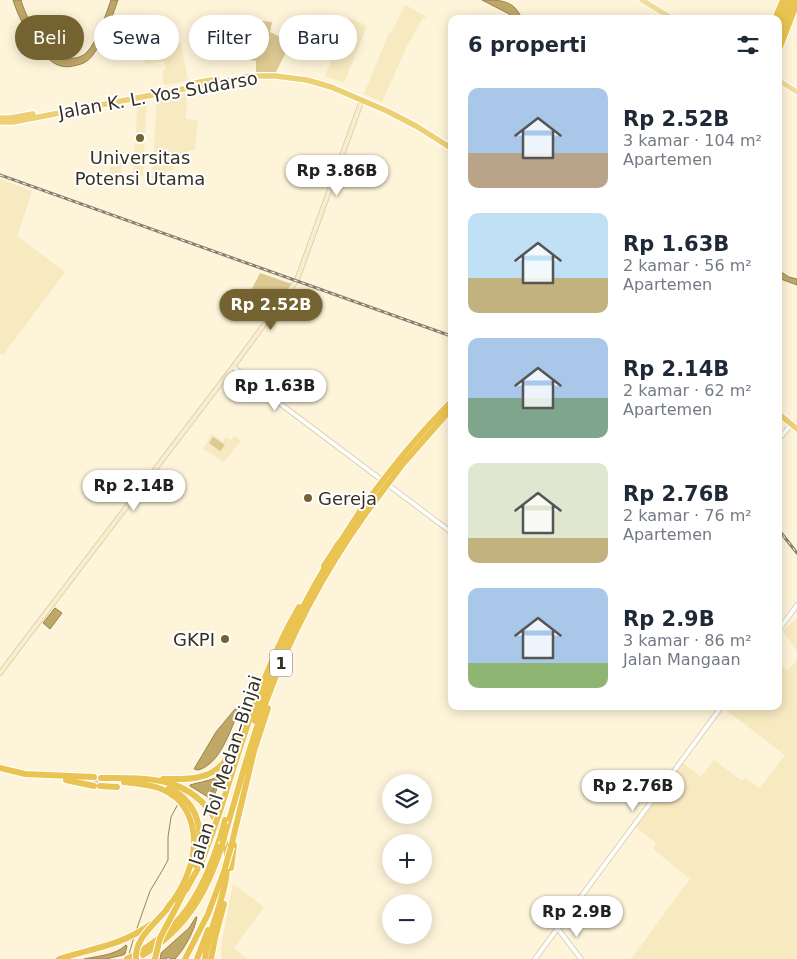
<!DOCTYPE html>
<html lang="id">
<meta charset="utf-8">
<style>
body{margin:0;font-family:"DejaVu Sans",sans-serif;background:#f2f2f3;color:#1f2937;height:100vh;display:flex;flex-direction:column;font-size:19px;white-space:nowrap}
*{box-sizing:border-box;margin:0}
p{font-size:16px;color:#747a83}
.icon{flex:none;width:28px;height:28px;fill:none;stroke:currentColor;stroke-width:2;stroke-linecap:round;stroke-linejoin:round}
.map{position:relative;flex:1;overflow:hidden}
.drawer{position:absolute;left:448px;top:15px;width:334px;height:695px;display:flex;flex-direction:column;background:#fff;border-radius:10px;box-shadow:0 2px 12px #0003}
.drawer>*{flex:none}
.guide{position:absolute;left:15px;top:15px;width:358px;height:45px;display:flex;gap:10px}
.buttons{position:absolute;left:382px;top:774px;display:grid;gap:10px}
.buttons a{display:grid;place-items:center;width:50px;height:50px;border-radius:50%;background:#fff;box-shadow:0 2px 12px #0003;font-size:25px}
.price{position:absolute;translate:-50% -42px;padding:0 11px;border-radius:18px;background:#fff;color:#222;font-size:16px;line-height:32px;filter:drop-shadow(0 1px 2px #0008)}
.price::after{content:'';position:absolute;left:50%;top:30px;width:15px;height:11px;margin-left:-8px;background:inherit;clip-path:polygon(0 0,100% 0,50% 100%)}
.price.current{background:#746331;color:#fff}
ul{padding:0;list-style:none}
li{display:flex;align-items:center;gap:15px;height:125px;padding:0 20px}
li span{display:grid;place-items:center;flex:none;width:140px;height:100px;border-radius:10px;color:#555}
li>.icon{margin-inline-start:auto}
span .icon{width:60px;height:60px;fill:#fffc;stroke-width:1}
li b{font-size:21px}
h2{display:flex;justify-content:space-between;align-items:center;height:60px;padding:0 20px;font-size:21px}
.pill{padding:0 18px;border-radius:22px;background:#fff;box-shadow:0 2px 12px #0003;font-size:18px;line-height:45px}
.pill.current{background:#746331;color:#fff}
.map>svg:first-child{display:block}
.built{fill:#f7e9c0}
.green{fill:#ddc992}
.water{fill:#bfa766;stroke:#968452}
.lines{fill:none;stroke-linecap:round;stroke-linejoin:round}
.stream{stroke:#968452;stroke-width:1}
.motorway-tunnel{stroke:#d5cdb5;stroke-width:6;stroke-dasharray:6 3;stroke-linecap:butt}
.tertiary-casing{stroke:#d5c9a9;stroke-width:5.5}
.secondary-casing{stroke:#d5c9a9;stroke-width:5.5}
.primary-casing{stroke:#fff;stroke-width:7}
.trunk-casing{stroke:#fff;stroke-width:8}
.motorway-casing{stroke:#fff;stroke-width:8}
.tertiary{stroke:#fff;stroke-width:4}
.secondary{stroke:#f9edcb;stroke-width:4}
.primary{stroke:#f2dc97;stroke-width:5}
.trunk{stroke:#eed074;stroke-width:5.5}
.motorway{stroke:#eac452;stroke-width:6}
.rail-casing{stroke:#867f6c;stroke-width:3}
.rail{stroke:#fff;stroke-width:1;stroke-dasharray:4;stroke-linecap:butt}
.motorway-bridge-casing{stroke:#fff;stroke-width:8;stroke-linecap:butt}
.motorway-bridge{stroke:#eac452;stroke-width:6}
.poi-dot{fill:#746331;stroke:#fff;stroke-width:2}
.labels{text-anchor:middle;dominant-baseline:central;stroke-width:4;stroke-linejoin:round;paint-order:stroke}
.shield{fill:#fff;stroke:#726f66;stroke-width:1}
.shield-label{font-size:16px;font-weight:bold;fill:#363124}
.street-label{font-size:18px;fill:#363124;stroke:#fff}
.poi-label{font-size:18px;fill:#363124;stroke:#fff}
</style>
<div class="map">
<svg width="797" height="959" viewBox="0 0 797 959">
<rect width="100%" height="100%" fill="#fdf4d9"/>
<g class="built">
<polygon points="405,5 426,16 425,18 423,18 408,44 382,102 364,94 389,33 391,33"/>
<polygon points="349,18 367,26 344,83 325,76"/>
<polygon points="181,43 188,81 164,85 162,73 166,68 164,61 145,64 143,50"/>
<polygon points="187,90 186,119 198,120 195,150 188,151 184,158 174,158 173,170 165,171 163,181 152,180 157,95"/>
<polygon points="138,99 147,99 143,176 133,176"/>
<polygon points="110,158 122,158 121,180 109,180"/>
<polygon points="0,179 32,191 17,236 65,272 3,355 0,353"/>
<polygon points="212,434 223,442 226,437 231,440 234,435 241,441 224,462 203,449"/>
<polygon points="797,618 797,651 783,631"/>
<polygon points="778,660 787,671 797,661 797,959 631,959 690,879 653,849 656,843 636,827 683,763 701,777 714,760 742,781 745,778 760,788 785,755 723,708 724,706 778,706"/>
<polygon points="233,884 264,907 234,948 247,959 221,959 222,941"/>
</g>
<g class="green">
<polygon points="262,21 272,22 270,32 291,42 276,72 256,72 256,61 249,60 252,49 256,49"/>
<polygon points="260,273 292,284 268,316 244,304"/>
<polygon points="213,437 225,445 220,451 209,443"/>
</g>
<g class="water">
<path d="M13,0h8c4,15 22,51 37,57 5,3 10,2 15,1 5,0 10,-2 14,-6 10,-10 19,-38 24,-52h7c-5,15 -19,53 -31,61 -4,3 -9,4 -14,5 -4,1 -8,1 -12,0 -21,-5 -42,-46 -48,-66z"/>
<path d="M482,0c19,0 32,0 40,19h-6l-5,-4z"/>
<polygon points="778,270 789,277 797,279 797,285 778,278"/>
<polygon points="55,608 62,613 50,629 43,623"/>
<path d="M235,709l4,2 -1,2c-9,20 -18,51 -40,57l-4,-1 22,-37z"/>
<path d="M219,776l-2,12 -5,15 -2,-3v-2l5,-12 -7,11 -18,-11v-1c10,-3 20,-4 29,-9z"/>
<path d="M196,917h1c-3,15 -12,31 -22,42h-4l-3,-2 -2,2h-6l1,-6 28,-25z"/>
<path d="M126,945l1,1 -2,8 -2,1 -17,4h-22c14,-3 32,-4 42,-14z"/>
</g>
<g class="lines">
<g class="stream">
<polyline points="136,931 150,891 162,871 168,860 168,837 171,817 178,804"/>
<polyline points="129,954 134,937"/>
</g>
<polyline class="motorway-tunnel" points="94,781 101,781"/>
<g class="tertiary-casing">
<g id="tertiary">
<polyline points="233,367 282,405 451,532"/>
<polyline points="778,440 791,425"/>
<polyline points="778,631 797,605"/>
<polyline points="558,929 581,959"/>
<polyline points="535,959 722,706"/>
</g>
</g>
<g class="secondary-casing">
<polyline id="secondary" points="0,673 233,367 297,280 362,100"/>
</g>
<g class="primary-casing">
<g id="primary">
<polyline points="642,0 673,19"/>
<polyline points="778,80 797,92"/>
</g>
</g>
<g class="trunk-casing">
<g id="trunk">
<polyline points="189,84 217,79"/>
<polyline points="0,118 10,118 33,114"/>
<polyline points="0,122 13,122 250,76 276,76 291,78 307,80 331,87 387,111 416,126 451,148"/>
<polyline points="778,413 797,429"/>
</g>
</g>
<g class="motorway-casing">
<g id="motorway">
<polyline points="775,19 783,0"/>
<polyline points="778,27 788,0"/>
<polyline points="778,40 793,0"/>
<polyline points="778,52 797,3"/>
<polyline points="337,547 361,510"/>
<polyline points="324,566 339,543"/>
<path d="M255,721c18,-55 42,-107 72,-157"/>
<polyline points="0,768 25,774 94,777"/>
<path d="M101,778c22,0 46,-1 68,5 41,12 64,54 57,95 -4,28 -18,53 -21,81"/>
<path d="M163,779c12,0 24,1 36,-2 28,-5 36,-33 46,-56"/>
<polyline points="66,780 94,786"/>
<path d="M124,782c16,2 35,3 48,13 7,4 11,10 15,17 17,34 0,74 -23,100"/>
<polyline points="100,786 117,787"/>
<path d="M169,788c31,15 36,46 26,77"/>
<path d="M220,811c22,-69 42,-141 79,-204"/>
<path d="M227,827c12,-40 22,-80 37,-120 25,-69 59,-134 102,-194"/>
<polyline points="231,847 254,751 268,708"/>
<polyline points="231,868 234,845"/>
<polyline points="186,890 202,861 213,831"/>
<polyline points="178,904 187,886"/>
<path d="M143,955c44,-27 64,-63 79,-110"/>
<path d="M59,959c34,-11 62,-13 92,-35"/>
<path d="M127,959c54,-29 75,-64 93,-121"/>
<polyline points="185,959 208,914 225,869"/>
<polyline points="197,959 208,930"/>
<polyline points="211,959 215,938 224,904"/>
</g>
</g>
<use href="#tertiary" class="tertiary"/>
<use href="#secondary" class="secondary"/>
<use href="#primary" class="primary"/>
<use href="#trunk" class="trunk"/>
<use href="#motorway" class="motorway"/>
<g class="rail-casing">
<g id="rail">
<polyline points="0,175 451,336"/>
<polyline points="778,529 797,553"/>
</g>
</g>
<use href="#rail" class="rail"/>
<g class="motorway-bridge-casing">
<g id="motorway-bridge">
<path d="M361,510c27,-38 57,-75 90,-108"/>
<polyline points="366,513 402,465 451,409"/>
<polyline points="213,831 220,811"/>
<polyline points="220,838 225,820"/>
<polyline points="222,845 227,827"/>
<polyline points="225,868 231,847"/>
<path d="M136,959c-2,-20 20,-36 31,-50"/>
<polyline points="155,959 160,938 178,904"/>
</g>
</g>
<use href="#motorway-bridge" class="motorway-bridge"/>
</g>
<g class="poi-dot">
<circle cx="140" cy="138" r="5"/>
<circle cx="308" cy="498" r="5"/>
<circle cx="225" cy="639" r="5"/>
</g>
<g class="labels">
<rect class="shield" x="270" y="649.5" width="22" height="27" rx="4"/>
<g class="shield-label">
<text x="281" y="663">1</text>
</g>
<g class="street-label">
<text transform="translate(158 95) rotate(-10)">Jalan K. L. Yos Sudarso</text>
<text transform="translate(225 770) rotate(-72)">Jalan Tol Medan–Binjai</text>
</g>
<g class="poi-label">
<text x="140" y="157">Universitas<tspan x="140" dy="21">Potensi Utama</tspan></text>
<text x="318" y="498" text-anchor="start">Gereja</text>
<text x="215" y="639" text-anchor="end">GKPI</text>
</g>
</g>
</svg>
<div class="buttons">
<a><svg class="icon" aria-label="layers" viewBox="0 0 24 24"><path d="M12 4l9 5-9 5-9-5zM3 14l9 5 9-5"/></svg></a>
<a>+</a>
<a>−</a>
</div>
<b class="price" style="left:337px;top:197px">Rp 3.86B</b>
<b class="price current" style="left:271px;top:331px">Rp 2.52B</b>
<b class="price" style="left:275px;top:412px">Rp 1.63B</b>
<b class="price" style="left:134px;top:512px">Rp 2.14B</b>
<b class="price" style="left:633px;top:812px">Rp 2.76B</b>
<b class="price" style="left:577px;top:938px">Rp 2.9B</b>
<div class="guide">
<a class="pill current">Beli</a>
<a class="pill">Sewa</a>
<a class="pill">Filter</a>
<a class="pill">Baru</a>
</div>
<section class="drawer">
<h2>6 properti<svg class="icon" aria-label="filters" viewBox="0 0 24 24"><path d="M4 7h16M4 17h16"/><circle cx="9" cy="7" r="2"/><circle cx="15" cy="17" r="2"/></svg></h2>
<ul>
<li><span style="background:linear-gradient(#a9c7e8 65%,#b9a48a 0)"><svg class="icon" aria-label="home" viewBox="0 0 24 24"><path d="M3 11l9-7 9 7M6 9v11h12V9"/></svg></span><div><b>Rp 2.52B</b><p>3 kamar · 104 m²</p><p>Apartemen</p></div></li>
<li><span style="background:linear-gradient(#bfe0f5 65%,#c2b280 0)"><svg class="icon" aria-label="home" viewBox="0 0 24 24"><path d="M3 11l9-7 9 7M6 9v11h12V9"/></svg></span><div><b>Rp 1.63B</b><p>2 kamar · 56 m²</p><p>Apartemen</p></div></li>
<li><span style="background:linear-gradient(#a9c7e8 60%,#7fa58c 0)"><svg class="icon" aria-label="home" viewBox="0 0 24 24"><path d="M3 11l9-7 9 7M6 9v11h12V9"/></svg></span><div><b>Rp 2.14B</b><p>2 kamar · 62 m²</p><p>Apartemen</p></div></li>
<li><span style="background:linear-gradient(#dfe7d0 75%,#c2b280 0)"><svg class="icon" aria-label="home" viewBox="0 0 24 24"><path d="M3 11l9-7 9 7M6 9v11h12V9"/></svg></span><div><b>Rp 2.76B</b><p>2 kamar · 76 m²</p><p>Apartemen</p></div></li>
<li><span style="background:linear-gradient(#a9c7e8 75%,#8fb573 0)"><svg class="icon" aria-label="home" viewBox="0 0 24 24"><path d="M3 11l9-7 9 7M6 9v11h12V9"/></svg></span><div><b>Rp 2.9B</b><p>3 kamar · 86 m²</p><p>Jalan Mangaan</p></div></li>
</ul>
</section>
</div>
